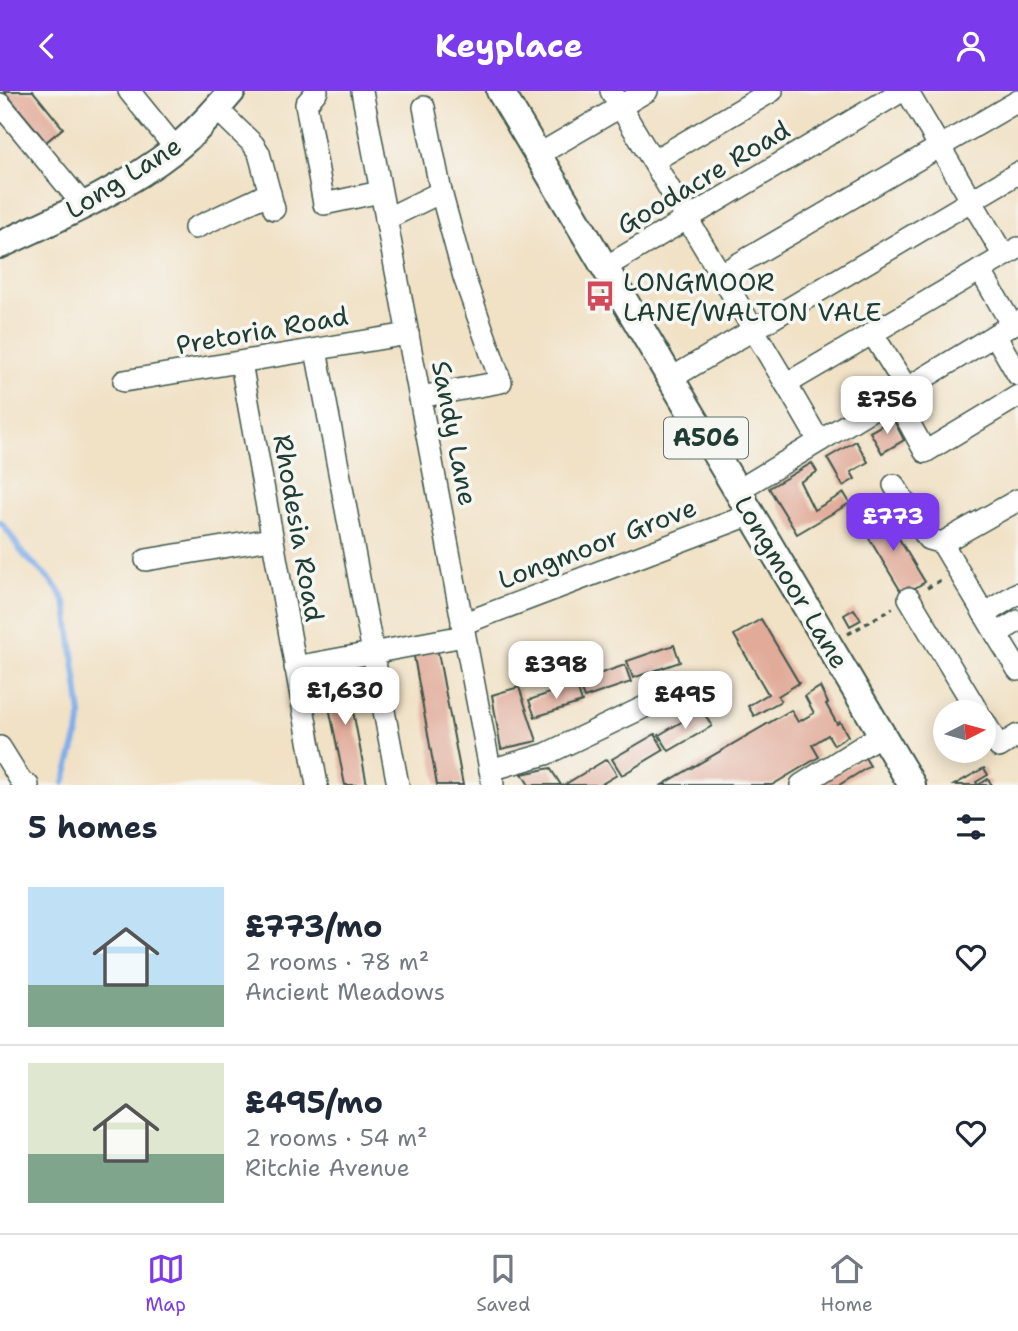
<!DOCTYPE html>
<meta charset="utf-8">
<style>
body{margin:0;font-family:"Shantell Sans",sans-serif;background:#f2f2f3;color:#1f2937;height:100vh;display:flex;flex-direction:column;font-size:26px;white-space:nowrap}
*{box-sizing:border-box;margin:0}
p{font-size:23px;color:#747a83}
.icon{flex:none;width:38px;height:38px;fill:none;stroke:currentColor;stroke-width:2;stroke-linecap:round;stroke-linejoin:round}
.map{position:relative;height:694px;overflow:hidden}
.panel{display:flex;flex-direction:column;background:#fff;flex:1}
.panel>*{flex:none}
.needle{width:46px;rotate:84deg}
.fabs{position:absolute;left:933px;top:609px;display:grid;gap:14px}
.fabs a{display:grid;place-items:center;width:63px;height:63px;border-radius:50%;background:#fff;box-shadow:0 4px 18px #0003;font-size:35px}
.price{position:absolute;translate:-50% -60px;padding:0 16px;border-radius:14px;background:#fff;color:#222;font-size:23px;line-height:46px;filter:drop-shadow(0 2px 4px #0008)}
.price::after{content:'';position:absolute;left:50%;top:42px;width:21px;height:16px;margin-left:-10px;background:inherit;clip-path:polygon(0 0,100% 0,50% 100%)}
.price.current{background:#7c3aed;color:#fff}
ul{padding:0;list-style:none}
li{display:flex;align-items:center;gap:21px;height:175px;padding:0 28px}
li+li{border-top:2px solid #e0e1e3}
li span{display:grid;place-items:center;flex:none;width:196px;height:140px;border-radius:0px;color:#555}
li>.icon{margin-inline-start:auto}
span .icon{width:84px;height:84px;fill:#fffc;stroke-width:1}
li b{font-size:30px}
h2{display:flex;justify-content:space-between;align-items:center;height:84px;padding:0 28px;font-size:30px}
header{display:flex;justify-content:space-between;align-items:center;height:91px;padding:0 28px;background:#7c3aed;color:#fff;font-size:32px;font-weight:700}
.tab-bar{display:flex;justify-content:space-around;align-items:center;height:98px;border-top:2px solid #e0e1e3;background:#fff;font-size:19px;color:#747a83}
.tab-bar a{display:grid;justify-items:center;gap:4px}
.tab-bar .current{color:#7c3aed}
.map>svg:first-child{display:block}
.lines{fill:none;stroke-linecap:round;stroke-linejoin:round}
.stream{stroke:#7faee9;stroke-width:6}
.building{fill:#e1aa99}
.minor-casing{stroke:#3e564a;stroke-width:24}
.major-casing{stroke:#3e564a;stroke-width:30}
.path{stroke:#3e564a;stroke-width:3.5;stroke-dasharray:5 5;stroke-linecap:butt}
.minor{stroke:#fff;stroke-width:21}
.major{stroke:#fff;stroke-width:26}
.labels{text-anchor:middle;dominant-baseline:central;stroke-width:7;stroke-linejoin:round;paint-order:stroke}
.shield{fill:#f6f6f2;stroke:#60746d;stroke-width:2}
.shield-label{font-size:24px;font-weight:bold;fill:#1f3d34}
.street-label{font-size:26px;fill:#1f3d34;stroke:#f6f6f2}
.poi-label{font-size:26px;fill:#1f3d34;stroke:#f6f6f2;text-anchor:start}
</style>
<header><svg class="icon" aria-label="back" viewBox="0 0 24 24"><path d="M15 5l-7 7 7 7"/></svg>Keyplace<svg class="icon" aria-label="person" viewBox="0 0 24 24"><circle cx="12" cy="8" r="4"/><path d="M4 21q1-7 8-7t8 7"/></svg></header>
<div class="map">
<svg width="1018" height="694" viewBox="0 0 1018 694">
<rect width="100%" height="100%" fill="#f6f6f2"/>
<filter id="ink" filterUnits="userSpaceOnUse"><feTurbulence type="fractalNoise" baseFrequency=".0143" numOctaves="2"/><feDisplacementMap in="SourceGraphic" scale="14" xChannelSelector="R" yChannelSelector="G"/><feConvolveMatrix kernelMatrix="1 2 1 2 8 2 1 2 1" color-interpolation-filters="sRGB"/></filter>
<filter id="wash" filterUnits="userSpaceOnUse"><feTurbulence type="fractalNoise" baseFrequency=".00686" numOctaves="4" result="noise"/><feDisplacementMap in="SourceGraphic" scale="28" xChannelSelector="R" yChannelSelector="G"/><feGaussianBlur stdDeviation="1.57" result="paint"/><feColorMatrix in="noise" values="0 0 0 0 0 0 0 0 0 0 0 0 0 0 0 0 0 1.4 0 .05"/><feComposite in="paint" operator="in"/></filter>
<g filter="url(#wash)">
<rect width="100%" height="100%" fill="#f1e1c5"/>
<g class="lines">
<path class="stream" d="M0,431c11,10 16,25 26,35 18,17 33,28 41,51l14,107 -3,19 -14,49"/>
</g>
<g id="blocks">
<g class="building">
<polygon points="4,0 33,0 63,37 46,51"/>
<polygon points="893,328 904,349 882,362 870,341"/>
<polygon points="856,350 868,371 851,381 855,388 843,395 827,367"/>
<polygon points="812,372 817,381 800,391 814,419 844,402 850,412 797,443 769,397"/>
<polygon points="875,406 882,419 856,434 849,421"/>
<polygon points="883,421 925,491 903,504 861,434"/>
<polygon points="854,518 861,529 850,535 844,524"/>
<polygon points="761,528 799,592 778,605 781,610 754,625 748,615 768,603 734,544"/>
<polygon points="674,554 680,571 633,587 627,570"/>
<polygon points="437,556 463,694 437,694 413,560"/>
<polygon points="342,574 345,588 347,588 367,694 345,694 322,582"/>
<polygon points="625,574 631,591 584,607 578,590"/>
<polygon points="576,593 582,611 535,626 529,609"/>
<polygon points="519,596 537,650 501,658 492,604"/>
<polygon points="820,596 828,612 826,613 837,633 840,631 848,645 834,654 828,644 812,654 819,666 772,694 662,694 791,619 798,631 814,622 805,605"/>
<polygon points="702,619 712,635 669,660 659,644"/>
<polygon points="655,643 664,659 622,684 612,668"/>
<polygon points="864,665 870,675 839,694 818,694"/>
<polygon points="607,668 617,684 600,694 564,694"/>
<polygon points="550,677 561,694 529,694 522,683"/>
<polygon points="984,677 988,684 976,691 978,694 988,688 992,694 954,694"/>
</g>
</g>
</g>
<g filter="url(#ink)">
<use href="#blocks" fill-opacity="0" stroke="#3e564a" stroke-width="2"/>
<g class="lines">
<g class="minor-casing">
<g id="minor">
<polyline points="129,0 176,58"/>
<polyline points="317,0 306,13 324,113 380,101"/>
<polyline points="362,0 493,694"/>
<polyline points="611,0 786,293"/>
<polyline points="907,0 1004,165"/>
<polyline points="0,13 84,115"/>
<polyline points="217,18 253,53 259,62 274,118"/>
<polyline points="538,64 647,0"/>
<polyline points="653,70 772,0"/>
<polyline points="386,128 441,101"/>
<polyline points="195,137 270,102"/>
<polyline points="604,177 902,0"/>
<polyline points="980,179 1012,234"/>
<polyline points="721,183 1018,10"/>
<polyline points="872,242 906,296"/>
<polyline points="995,244 1018,284"/>
<polyline points="316,259 398,694"/>
<polyline points="241,272 317,694"/>
<polyline points="670,288 1018,82"/>
<polyline points="124,290 408,243"/>
<polyline points="894,304 925,361 1018,305"/>
<polyline points="420,306 501,291 464,186 441,101 424,16"/>
<polyline points="819,350 786,293 1018,157"/>
<polyline points="894,394 928,448 942,452 1018,409"/>
<polyline points="737,400 1018,230"/>
<polyline points="942,452 996,543"/>
<polyline points="146,469 271,448"/>
<polyline points="909,507 978,621"/>
<polyline points="984,523 1018,502"/>
<polyline points="1018,530 996,543 1018,579"/>
<polyline points="462,533 752,423"/>
<polyline points="295,576 464,545"/>
<polyline points="984,630 999,656 1018,644"/>
<polyline points="0,656 23,693 28,694"/>
<polyline points="490,679 546,663 678,600"/>
<polyline points="801,694 882,643"/>
</g>
</g>
<g class="major-casing">
<g id="major">
<polyline points="500,0 912,694"/>
<path d="M0,154c60,-28 123,-55 175,-96 21,-17 40,-38 57,-58"/>
</g>
</g>
<g class="path">
<polyline points="927,497 941,489"/>
<polyline points="848,543 893,517"/>
</g>
<use href="#minor" class="minor"/>
<use href="#major" class="major"/>
</g>
</g>
<defs>
<g id="bus-bare" transform="scale(2.415)"><path d="M-5-6H5V4H4V6H2V4H-2V6H-4V4H-5ZM-3.5-4V0h7V-4ZM-3.5 1.2v1.5H-2V1.2ZM2 1.2v1.5H3.5V1.2Z" fill="#d1495b" stroke="#f6f6f2" stroke-width="2.5" paint-order="stroke"/></g>
</defs>
<g fill-rule="evenodd">
<use href="#bus-bare" x="600" y="205"/>
</g>
<g class="labels">
<rect class="shield" x="664" y="326.5" width="84" height="41" rx="5"/>
<g class="shield-label">
<text x="706" y="347">A506</text>
</g>
<g class="street-label">
<text transform="translate(123 86) rotate(-32)">Long Lane</text>
<text transform="translate(703 86) rotate(-31)">Goodacre Road</text>
<text transform="translate(262 239) rotate(-10)">Pretoria Road</text>
<text transform="translate(455 342) rotate(79)">Sandy Lane</text>
<text transform="translate(299 437) rotate(80)">Rhodesia Road</text>
<text transform="translate(597 452) rotate(-21)">Longmoor Grove</text>
<text transform="translate(792 491) rotate(59)">Longmoor Lane</text>
</g>
<g class="poi-label">
<text x="623" y="190">LONGMOOR<tspan x="623" dy="30">LANE/WALTON VALE</tspan></text>
</g>
</g>
</svg>
<div class="fabs">
<a><svg class="needle" viewBox="-14 -14 28 28"><path d="M0-13l5 13h-10z" fill="#e53935"/><path d="M0 13l5-13h-10z" fill="#747a83"/></svg></a>
</div>
<b class="price" style="left:887px;top:345px">£756</b>
<b class="price current" style="left:893px;top:462px">£773</b>
<b class="price" style="left:556px;top:610px">£398</b>
<b class="price" style="left:345px;top:636px">£1,630</b>
<b class="price" style="left:685px;top:640px">£495</b>
</div>
<section class="panel">
<h2>5 homes<svg class="icon" aria-label="filters" viewBox="0 0 24 24"><path d="M4 7h16M4 17h16"/><circle cx="9" cy="7" r="2"/><circle cx="15" cy="17" r="2"/></svg></h2>
<ul>
<li><span style="background:linear-gradient(#bfe0f5 70%,#7fa58c 0)"><svg class="icon" aria-label="home" viewBox="0 0 24 24"><path d="M3 11l9-7 9 7M6 9v11h12V9"/></svg></span><div><b>£773/mo</b><p>2 rooms · 78 m²</p><p>Ancient Meadows</p></div><svg class="icon" aria-label="heart" viewBox="0 0 24 24"><path d="M12 20l-8-8c-3-5 5-10 8-4 3-6 11-1 8 4z"/></svg></li>
<li><span style="background:linear-gradient(#dfe7d0 65%,#7fa58c 0)"><svg class="icon" aria-label="home" viewBox="0 0 24 24"><path d="M3 11l9-7 9 7M6 9v11h12V9"/></svg></span><div><b>£495/mo</b><p>2 rooms · 54 m²</p><p>Ritchie Avenue</p></div><svg class="icon" aria-label="heart" viewBox="0 0 24 24"><path d="M12 20l-8-8c-3-5 5-10 8-4 3-6 11-1 8 4z"/></svg></li>
</ul>
</section>
<nav class="tab-bar">
<a class="current"><svg class="icon" aria-label="map" viewBox="0 0 24 24"><path d="M3 6l6-2 6 2 6-2v14l-6 2-6-2-6 2zM9 4v14M15 6v14"/></svg>Map</a>
<a><svg class="icon" aria-label="saved" viewBox="0 0 24 24"><path d="M7 4h10v16l-5-4-5 4z"/></svg>Saved</a>
<a><svg class="icon" aria-label="home" viewBox="0 0 24 24"><path d="M3 11l9-7 9 7M6 9v11h12V9"/></svg>Home</a>
</nav>
